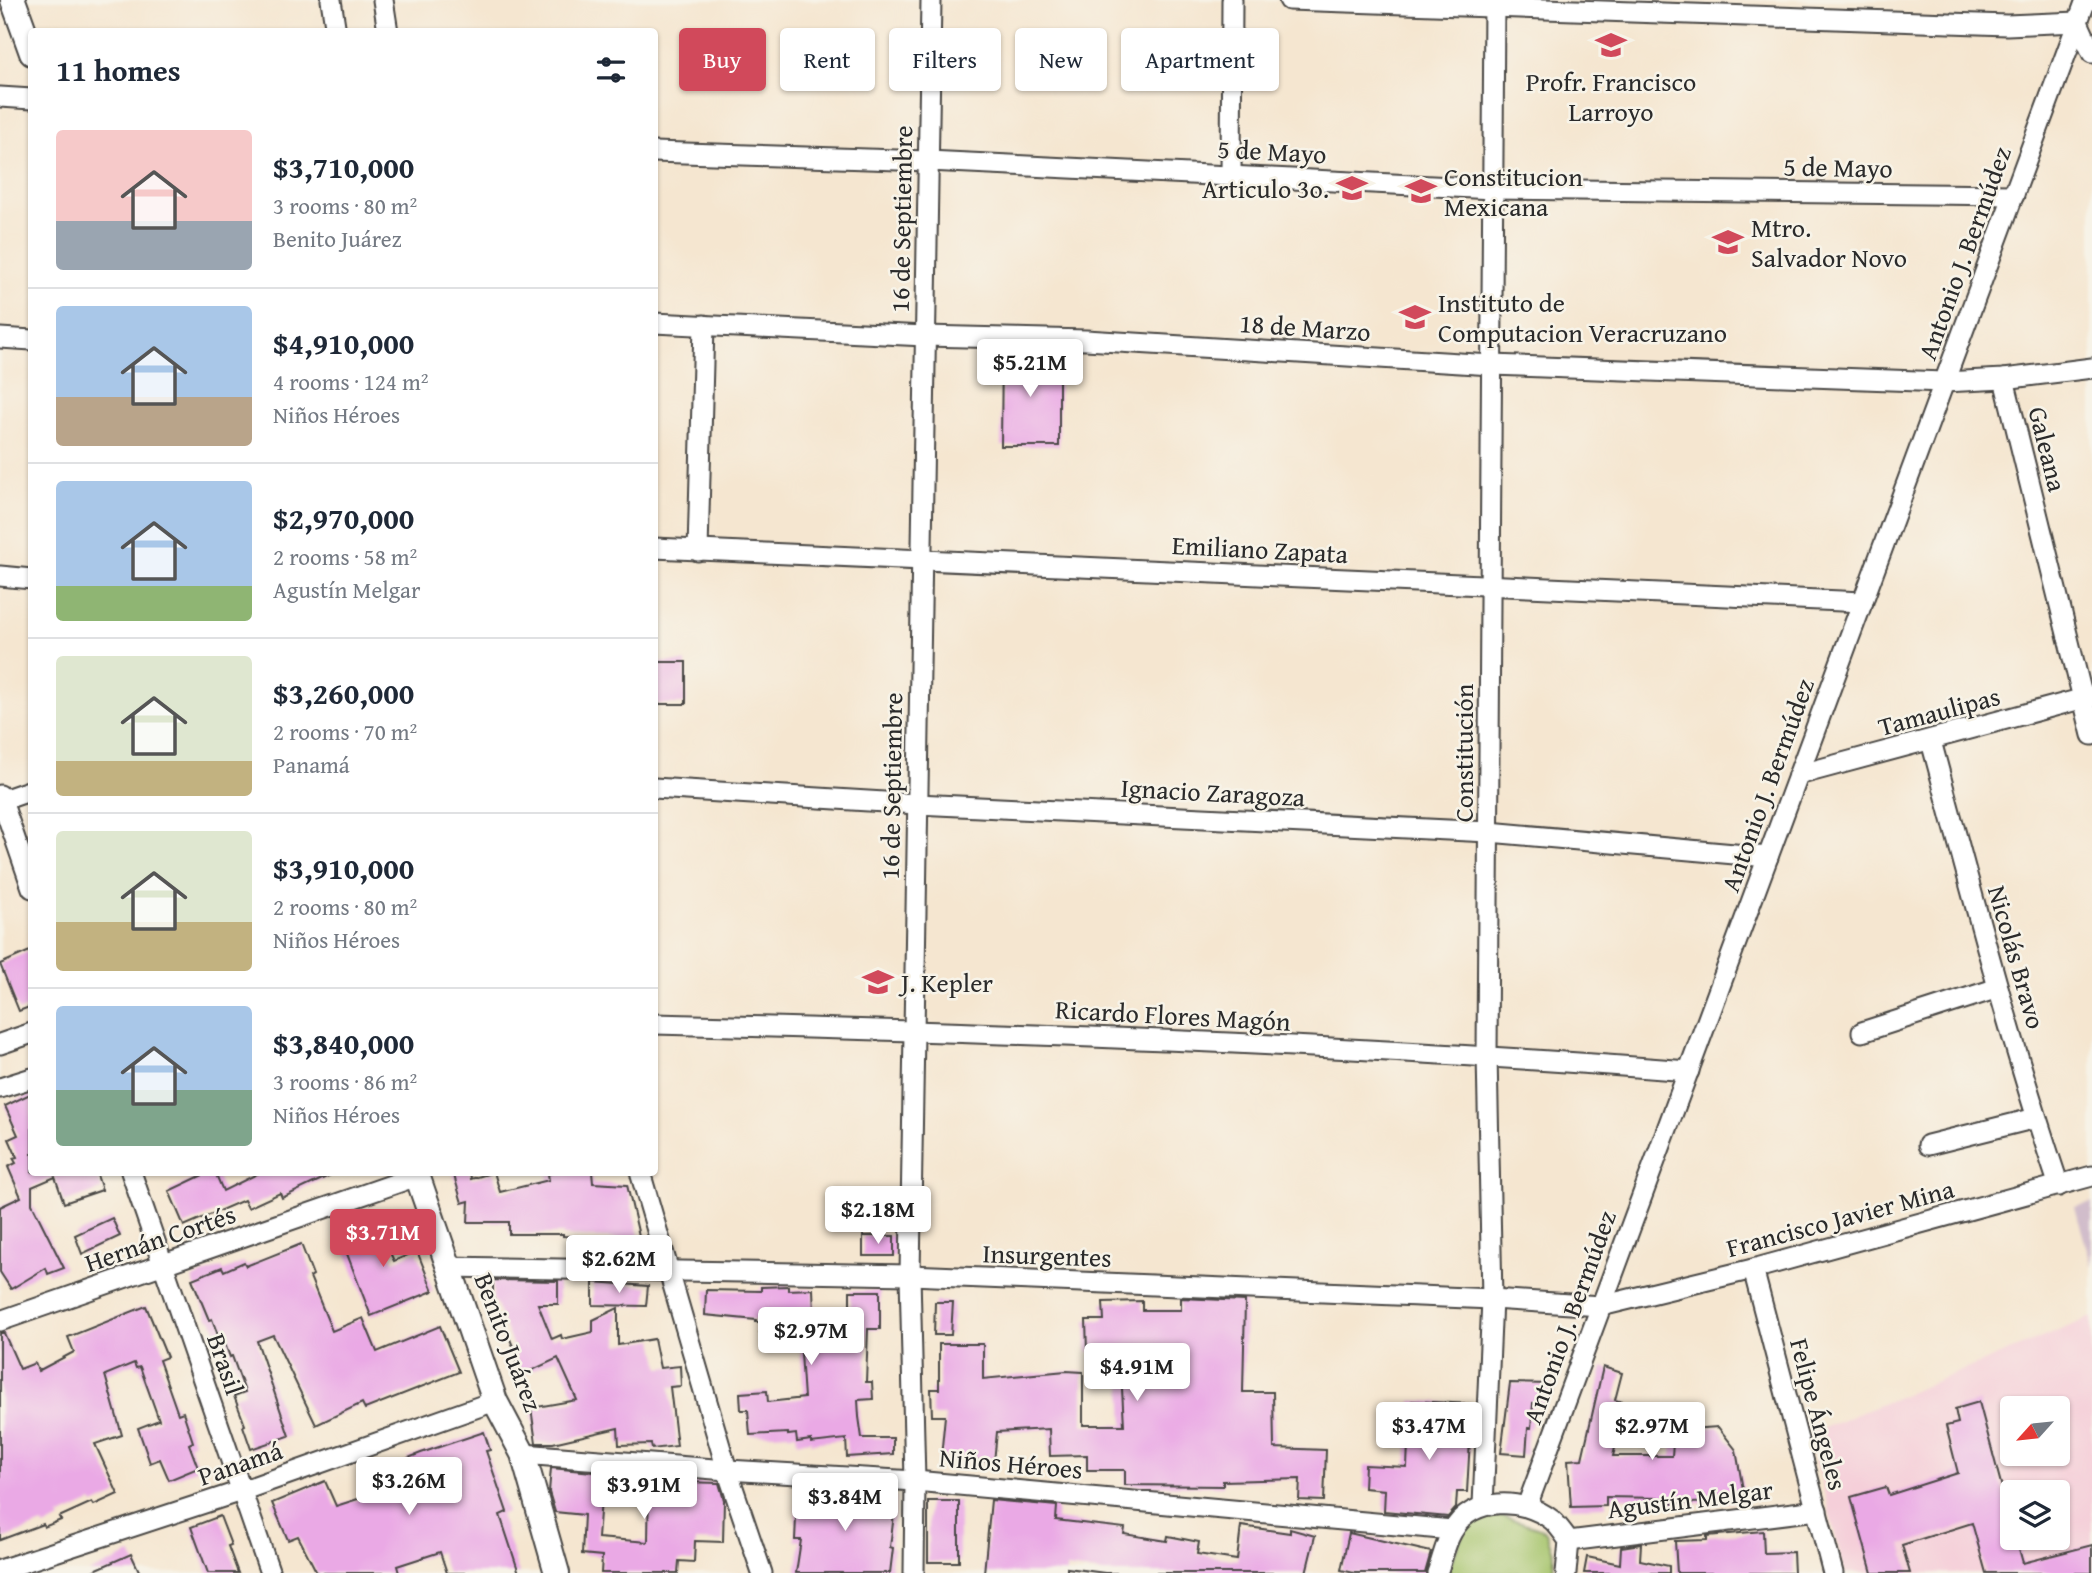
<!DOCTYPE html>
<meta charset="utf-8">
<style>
body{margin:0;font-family:"Gentium Book Plus",serif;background:#f6f6f7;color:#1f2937;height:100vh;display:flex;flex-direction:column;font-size:26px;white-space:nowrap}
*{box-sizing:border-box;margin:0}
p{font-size:23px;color:#747a83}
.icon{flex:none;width:38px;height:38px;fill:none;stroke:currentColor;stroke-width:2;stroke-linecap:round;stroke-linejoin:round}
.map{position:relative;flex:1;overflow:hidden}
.drawer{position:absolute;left:28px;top:28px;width:630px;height:1148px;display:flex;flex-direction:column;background:#fff;border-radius:7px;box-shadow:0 2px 5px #0004}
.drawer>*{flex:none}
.banner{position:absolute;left:679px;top:28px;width:665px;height:63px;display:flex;gap:14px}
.needle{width:46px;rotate:243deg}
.controls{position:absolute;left:2000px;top:1396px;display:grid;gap:14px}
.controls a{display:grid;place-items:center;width:70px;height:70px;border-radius:7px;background:#fff;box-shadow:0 2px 5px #0004;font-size:35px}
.price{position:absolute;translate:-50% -60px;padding:0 16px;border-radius:7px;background:#fff;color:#222;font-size:23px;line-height:46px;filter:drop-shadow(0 2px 4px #0008)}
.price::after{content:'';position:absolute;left:50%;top:42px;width:21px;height:16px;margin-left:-10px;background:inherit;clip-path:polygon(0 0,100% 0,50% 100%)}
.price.selected{background:#d1495b;color:#fff}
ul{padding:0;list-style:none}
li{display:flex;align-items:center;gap:21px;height:175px;padding:0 28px}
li+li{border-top:2px solid #e0e1e3}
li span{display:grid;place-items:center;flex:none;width:196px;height:140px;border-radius:7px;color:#555}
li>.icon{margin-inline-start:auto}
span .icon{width:84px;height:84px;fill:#fffc;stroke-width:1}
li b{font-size:30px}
h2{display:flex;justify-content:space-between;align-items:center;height:84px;padding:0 28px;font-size:30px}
.tag{padding:0 24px;border-radius:7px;background:#fff;box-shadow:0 2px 5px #0004;font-size:24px;line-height:63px}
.tag.selected{background:#d1495b;color:#fff}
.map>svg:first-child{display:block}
.built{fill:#f5cfd9;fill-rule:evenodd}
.industrial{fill:#d1bdcb}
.green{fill:#a6c46c;stroke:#68784c;stroke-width:2}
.building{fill:#eaa9e5}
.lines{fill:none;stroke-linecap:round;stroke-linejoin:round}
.minor-casing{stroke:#494744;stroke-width:23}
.tertiary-casing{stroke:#494744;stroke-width:28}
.minor{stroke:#fff;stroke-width:19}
.tertiary{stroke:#fff;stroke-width:24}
.labels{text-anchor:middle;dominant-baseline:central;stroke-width:5;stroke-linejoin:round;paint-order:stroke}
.poi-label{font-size:26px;fill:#2b2b2b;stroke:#f7f3e8;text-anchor:start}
.street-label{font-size:26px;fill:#2b2b2b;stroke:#f7f3e8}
</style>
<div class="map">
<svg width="2092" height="1573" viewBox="0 0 2092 1573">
<rect width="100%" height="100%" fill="#f7f3e8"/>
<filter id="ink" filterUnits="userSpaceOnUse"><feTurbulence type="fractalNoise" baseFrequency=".0143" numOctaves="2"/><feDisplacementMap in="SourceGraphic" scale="14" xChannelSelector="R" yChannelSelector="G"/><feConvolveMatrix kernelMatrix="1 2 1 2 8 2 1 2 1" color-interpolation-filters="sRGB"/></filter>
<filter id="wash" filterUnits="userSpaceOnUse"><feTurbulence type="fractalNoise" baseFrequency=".00686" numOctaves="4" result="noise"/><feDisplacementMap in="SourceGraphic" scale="28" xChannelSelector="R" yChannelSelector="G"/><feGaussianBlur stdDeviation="1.57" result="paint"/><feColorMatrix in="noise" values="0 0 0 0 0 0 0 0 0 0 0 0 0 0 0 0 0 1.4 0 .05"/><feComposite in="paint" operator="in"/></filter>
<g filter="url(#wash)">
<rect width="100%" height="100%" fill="#f5e6d0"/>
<path class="built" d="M2092,1317v256h-247l-36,-139zM2012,1409h46v45h-46zM2012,1493h46v45h-46z"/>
<polygon class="industrial" points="2092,1202 2092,1267 2075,1207"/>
<polygon class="green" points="1489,1512 1537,1527 1546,1532 1554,1555 1553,1573 1447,1573 1465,1528"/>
<g id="blocks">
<g class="building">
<polygon points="1002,350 1059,352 1059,446 1001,446"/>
<rect x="654" y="662" width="32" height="42"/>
<polygon points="32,950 32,1006 19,1011 0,964"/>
<polygon points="32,1093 32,1172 96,1172 102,1190 64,1203 55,1177 32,1187 32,1204 64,1268 48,1274 46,1268 11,1289 0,1272 0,1207 21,1197 8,1167 16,1163 13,1158 17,1157 9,1139 18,1135 5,1106"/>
<polygon points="209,1172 215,1172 223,1191 261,1172 337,1172 282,1198 280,1193 248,1208 244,1200 184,1226 169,1191"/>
<polygon points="453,1172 470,1172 471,1179 494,1172 500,1192 549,1180 548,1174 557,1172 592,1172 593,1183 627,1185 640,1240 563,1236 563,1234 509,1234 509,1222 468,1222 469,1201 462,1203"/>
<polygon points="370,1217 378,1235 381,1234 394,1261 417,1251 433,1291 371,1316 339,1233"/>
<polygon points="112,1218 120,1236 82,1254 75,1235"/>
<rect x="863" y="1236" width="31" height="20"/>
<polygon points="301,1244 313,1275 310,1277 332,1331 363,1318 377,1352 440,1326 459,1372 365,1409 362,1403 316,1425 273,1335 257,1341 289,1436 251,1449 243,1426 245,1425 234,1396 245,1392 232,1356 230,1357 222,1336 219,1338 212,1319 209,1320 192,1279 222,1267 224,1271 244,1262 246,1266"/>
<polygon points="493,1280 558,1281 558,1304 538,1304 552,1339 561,1335 562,1339 593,1332 593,1320 618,1308 618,1345 654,1339 660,1368 680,1366 681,1386 670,1387 677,1446 652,1449 651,1444 619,1445 618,1428 553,1443 536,1443 531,1408 577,1400 558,1358 522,1375 513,1358 517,1356 493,1298"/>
<polygon points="593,1282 648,1286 646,1306 593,1305"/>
<polygon points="788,1286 788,1290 813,1289 814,1313 818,1313 819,1345 850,1347 850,1291 880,1291 880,1329 868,1329 866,1382 872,1382 873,1399 858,1400 859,1417 862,1438 893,1438 893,1454 847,1457 846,1439 811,1443 811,1440 797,1442 796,1434 788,1435 788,1433 750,1435 748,1410 741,1410 740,1393 767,1391 768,1402 804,1398 800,1338 792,1338 792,1331 760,1332 763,1328 763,1322 756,1322 756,1320 705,1315 706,1290 761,1291 761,1287"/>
<polygon points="1181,1298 1245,1301 1243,1392 1273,1392 1274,1448 1326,1450 1324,1501 1299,1500 1300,1479 1223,1481 1223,1486 1125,1485 1125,1470 1087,1470 1087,1455 1050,1456 1049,1429 997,1432 994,1462 941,1457 945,1416 932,1416 931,1389 939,1389 939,1344 983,1344 983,1379 1066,1371 1083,1372 1083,1425 1124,1425 1120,1352 1087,1352 1086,1320 1104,1320 1103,1302 1142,1301 1142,1310 1181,1310"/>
<polygon points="935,1302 953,1302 951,1335 934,1335"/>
<polygon points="146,1306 167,1357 159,1360 178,1414 183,1412 193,1442 189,1444 198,1468 169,1480 160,1459 150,1463 138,1428 159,1420 140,1367 136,1368 134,1363 105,1375 122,1435 95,1444 118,1494 94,1505 92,1502 59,1517 61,1520 44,1527 43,1524 0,1540 0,1333 4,1333 20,1369 35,1363 38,1371 74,1352 68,1337"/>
<polygon points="1603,1367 1622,1373 1615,1400 1626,1403 1613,1456 1672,1456 1674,1430 1718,1427 1736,1450 1745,1501 1661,1504 1661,1498 1606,1497 1606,1506 1571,1507 1568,1460 1582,1459"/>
<polygon points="1510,1383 1551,1384 1545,1405 1533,1403 1531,1428 1528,1428 1526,1455 1501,1453"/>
<polygon points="1412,1401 1472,1404 1467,1492 1457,1492 1456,1508 1448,1517 1384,1511 1385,1490 1364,1488 1365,1465 1407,1467 1408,1443 1411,1443"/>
<polygon points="1979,1402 2012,1525 2012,1538 2016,1538 2023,1563 2092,1545 2092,1573 1986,1573 1972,1523 1902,1545 1910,1573 1872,1573 1851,1497 1886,1487 1889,1495 1958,1473 1946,1426 1958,1423 1955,1409"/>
<polygon points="484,1432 490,1450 486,1451 507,1512 500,1515 519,1573 447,1573 440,1552 397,1566 399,1573 317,1573 298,1536 288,1540 272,1503 325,1481 336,1506 386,1490 380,1471 409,1462 408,1458 421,1453"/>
<polygon points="551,1468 603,1473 598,1538 648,1542 649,1481 719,1483 724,1500 723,1542 695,1541 694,1562 679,1561 678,1573 601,1573 602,1556 582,1554 584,1515 555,1512 549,1492"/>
<polygon points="828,1492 854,1492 896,1498 890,1547 893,1548 890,1573 796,1573 801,1540 795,1540 797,1496 828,1498"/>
<polygon points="991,1500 1057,1506 1056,1520 1125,1528 1124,1534 1167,1541 1168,1536 1199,1542 1197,1554 1237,1560 1241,1526 1290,1533 1290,1529 1315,1536 1306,1573 1105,1573 1067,1568 1067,1573 984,1573"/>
<rect x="928" y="1501" width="31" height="61"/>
<polygon points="220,1516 231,1545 228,1546 238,1573 208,1573 191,1527"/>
<polygon points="1763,1531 1764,1553 1793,1552 1794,1573 1677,1573 1675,1541 1707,1540 1707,1536"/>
<polygon points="1349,1533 1431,1552 1425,1573 1354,1573 1341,1570"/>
<polygon points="1641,1544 1640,1560 1669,1566 1669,1573 1584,1573 1587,1557 1620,1564 1621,1547"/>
<polygon points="131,1554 140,1573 88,1573"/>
</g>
</g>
</g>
<g filter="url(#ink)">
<use href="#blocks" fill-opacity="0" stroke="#494744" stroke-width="2"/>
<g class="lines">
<g class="minor-casing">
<g id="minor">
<polyline points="331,0 336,32"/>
<polyline points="383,0 388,32"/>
<polyline points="1289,0 2007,25 2078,22 2092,53"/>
<polyline points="0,97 32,99"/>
<polyline points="654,152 928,161 1493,189 2014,195"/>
<polyline points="1231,175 1232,0"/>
<polyline points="654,323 925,336 1086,340 1492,365 1944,382 2004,379 2092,368"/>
<polyline points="0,338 32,340"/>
<polyline points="2004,379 2092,735"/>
<polyline points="654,548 1863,602"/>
<polyline points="698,551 704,325"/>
<polyline points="0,576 32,579"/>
<path d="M1931,741c40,149 79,299 128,445"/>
<polyline points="1798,775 2092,696"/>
<polyline points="654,788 917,804 1489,832 1768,857"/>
<polyline points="0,795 32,888"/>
<polyline points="0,801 32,790"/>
<path d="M654,1024c345,8 691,20 1035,47"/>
<polyline points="1862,1032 1998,988"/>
<polyline points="0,1044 32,1033"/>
<polyline points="0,1088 32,1078"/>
<polyline points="1928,1145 2036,1118"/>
<polyline points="131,1172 270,1573"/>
<polyline points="640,1172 727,1470 762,1573"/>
<polyline points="449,1267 910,1275 1492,1299 1601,1306 1753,1269 2092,1176"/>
<polyline points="1753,1269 1833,1573"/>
<polyline points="0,1321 417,1176"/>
<polyline points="523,1454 727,1470 915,1481 1452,1530"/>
<polyline points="1483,1505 1492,1299 1487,1055 1494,0"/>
<polyline points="1527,1506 2086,0"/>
<polyline points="1569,1541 1817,1510"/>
<polyline points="0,1570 241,1491 495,1401"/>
<polyline points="914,1573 915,1481 910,1275 931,0"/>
<path d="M1437,1573c5,-13 8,-29 15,-41 19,-36 71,-35 100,-12 6,5 12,14 17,21l-3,32"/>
</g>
</g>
<g class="tertiary-casing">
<g id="tertiary">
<polyline points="13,0 32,53"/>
<polyline points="416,1172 495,1401 523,1454 557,1573"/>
</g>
</g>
<use href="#minor" class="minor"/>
<use href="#tertiary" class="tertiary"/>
</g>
</g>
<defs>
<g id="university-bare" transform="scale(2.415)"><path d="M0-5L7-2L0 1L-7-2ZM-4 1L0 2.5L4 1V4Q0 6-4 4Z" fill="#d1495b" stroke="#f7f3e8" stroke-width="2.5" paint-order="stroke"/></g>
<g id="school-bare" transform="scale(2.415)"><path d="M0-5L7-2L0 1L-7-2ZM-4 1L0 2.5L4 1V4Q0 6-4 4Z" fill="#d1495b" stroke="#f7f3e8" stroke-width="2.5" paint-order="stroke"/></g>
</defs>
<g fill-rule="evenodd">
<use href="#university-bare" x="1611" y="45"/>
<use href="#school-bare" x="1352" y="188"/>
<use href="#university-bare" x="1421" y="191"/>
<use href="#university-bare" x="1728" y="242"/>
<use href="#university-bare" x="1415" y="317"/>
<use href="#school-bare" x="878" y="982"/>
</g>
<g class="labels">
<g class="poi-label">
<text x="1611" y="81" text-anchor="middle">Profr. Francisco<tspan x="1611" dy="30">Larroyo</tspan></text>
<text x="1444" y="176">Constitucion<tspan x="1444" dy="30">Mexicana</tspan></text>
<text x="1329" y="188" text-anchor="end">Articulo 3o.</text>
<text x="1751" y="227">Mtro.<tspan x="1751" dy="30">Salvador Novo</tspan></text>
<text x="1438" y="302">Instituto de<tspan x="1438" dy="30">Computacion Veracruzano</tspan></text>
<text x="901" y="982">J. Kepler</text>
</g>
<g class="street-label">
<text transform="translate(1272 151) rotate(3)">5 de Mayo</text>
<text transform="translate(1838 167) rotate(1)">5 de Mayo</text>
<text transform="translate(901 219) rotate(-89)">16 de Septiembre</text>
<text transform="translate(1964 253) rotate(-70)">Antonio J. Bermúdez</text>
<text transform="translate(1305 327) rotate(4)">18 de Marzo</text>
<text transform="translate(2048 449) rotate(76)">Galeana</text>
<text transform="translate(1260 549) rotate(3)">Emiliano Zapata</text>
<text transform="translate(1939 711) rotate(-15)">Tamaulipas</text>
<text transform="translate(1463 753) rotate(-90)">Constitución</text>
<text transform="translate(1767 785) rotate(-70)">Antonio J. Bermúdez</text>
<text transform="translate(891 786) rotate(-89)">16 de Septiembre</text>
<text transform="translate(1213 792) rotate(3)">Ignacio Zaragoza</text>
<text transform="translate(2017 957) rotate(74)">Nicolás Bravo</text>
<text transform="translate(1173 1015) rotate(3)">Ricardo Flores Magón</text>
<text transform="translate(1840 1218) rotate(-15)">Francisco Javier Mina</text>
<text transform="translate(160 1238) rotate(-19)">Hernán Cortés</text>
<text transform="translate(1047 1255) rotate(2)">Insurgentes</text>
<text transform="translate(1569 1317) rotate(-70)">Antonio J. Bermúdez</text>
<text transform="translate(509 1342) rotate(69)">Benito Juárez</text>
<text transform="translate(226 1364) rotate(71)">Brasil</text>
<text transform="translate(1819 1414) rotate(75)">Felipe Ángeles</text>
<text transform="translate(240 1463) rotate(-19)">Panamá</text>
<text transform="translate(1011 1463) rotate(5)">Niños Héroes</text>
<text transform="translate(1690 1499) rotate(-7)">Agustín Melgar</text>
</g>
</g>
</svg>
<div class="controls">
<a><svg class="needle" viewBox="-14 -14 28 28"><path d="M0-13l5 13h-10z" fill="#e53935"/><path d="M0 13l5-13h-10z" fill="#747a83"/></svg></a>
<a><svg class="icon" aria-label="layers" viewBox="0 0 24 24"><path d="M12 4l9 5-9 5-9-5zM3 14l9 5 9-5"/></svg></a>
</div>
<b class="price" style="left:1030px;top:399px">$5.21M</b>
<b class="price" style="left:878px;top:1246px">$2.18M</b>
<b class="price selected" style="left:383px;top:1269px">$3.71M</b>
<b class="price" style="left:619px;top:1295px">$2.62M</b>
<b class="price" style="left:811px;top:1367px">$2.97M</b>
<b class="price" style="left:1137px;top:1403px">$4.91M</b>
<b class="price" style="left:1429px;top:1462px">$3.47M</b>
<b class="price" style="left:1652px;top:1462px">$2.97M</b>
<b class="price" style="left:409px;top:1517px">$3.26M</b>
<b class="price" style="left:644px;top:1521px">$3.91M</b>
<b class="price" style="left:845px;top:1533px">$3.84M</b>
<div class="banner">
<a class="tag selected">Buy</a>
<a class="tag">Rent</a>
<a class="tag">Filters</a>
<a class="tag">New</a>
<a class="tag">Apartment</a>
</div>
<section class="drawer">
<h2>11 homes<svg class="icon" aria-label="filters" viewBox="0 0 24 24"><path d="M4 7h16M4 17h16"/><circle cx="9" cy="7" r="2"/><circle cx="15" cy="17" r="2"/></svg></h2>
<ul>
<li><span style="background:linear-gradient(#f6c9c9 65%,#9aa5b1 0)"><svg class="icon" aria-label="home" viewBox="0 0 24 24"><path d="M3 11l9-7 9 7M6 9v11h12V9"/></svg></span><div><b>$3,710,000</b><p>3 rooms · 80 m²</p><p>Benito Juárez</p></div></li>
<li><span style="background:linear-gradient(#a9c7e8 65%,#b9a48a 0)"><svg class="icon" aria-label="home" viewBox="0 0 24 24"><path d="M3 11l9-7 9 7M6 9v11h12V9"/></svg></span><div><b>$4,910,000</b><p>4 rooms · 124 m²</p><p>Niños Héroes</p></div></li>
<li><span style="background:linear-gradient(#a9c7e8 75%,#8fb573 0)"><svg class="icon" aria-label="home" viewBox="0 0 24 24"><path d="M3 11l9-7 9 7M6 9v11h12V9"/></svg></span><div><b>$2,970,000</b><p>2 rooms · 58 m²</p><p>Agustín Melgar</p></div></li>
<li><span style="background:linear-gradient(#dfe7d0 75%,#c2b280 0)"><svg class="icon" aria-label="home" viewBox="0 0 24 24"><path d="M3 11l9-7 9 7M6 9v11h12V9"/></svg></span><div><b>$3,260,000</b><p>2 rooms · 70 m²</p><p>Panamá</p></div></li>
<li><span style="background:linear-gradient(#dfe7d0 65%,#c2b280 0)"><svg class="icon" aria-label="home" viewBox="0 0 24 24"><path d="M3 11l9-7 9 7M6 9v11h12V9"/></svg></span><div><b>$3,910,000</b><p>2 rooms · 80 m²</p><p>Niños Héroes</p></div></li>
<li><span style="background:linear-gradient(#a9c7e8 60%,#7fa58c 0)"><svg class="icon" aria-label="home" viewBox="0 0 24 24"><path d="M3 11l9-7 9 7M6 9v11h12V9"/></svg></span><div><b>$3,840,000</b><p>3 rooms · 86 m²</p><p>Niños Héroes</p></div></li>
</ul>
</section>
</div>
